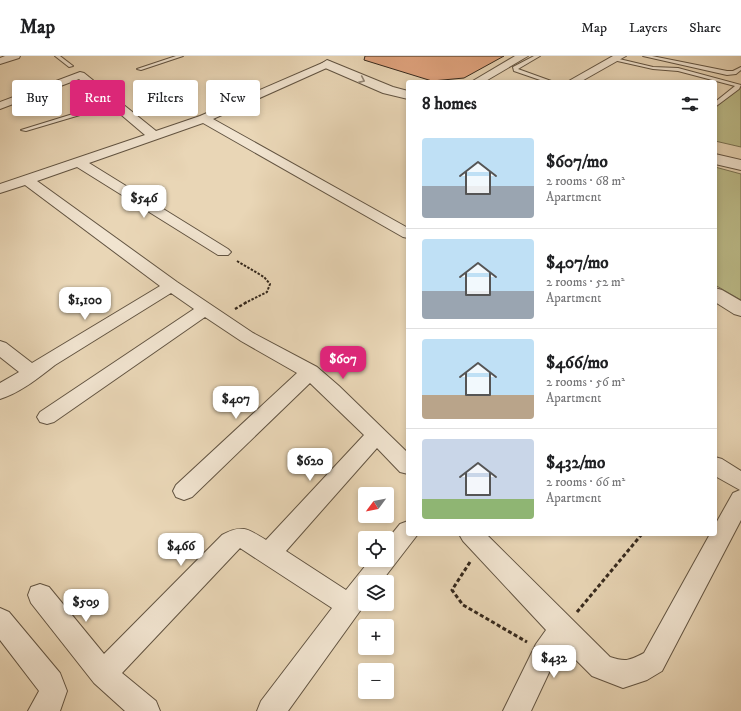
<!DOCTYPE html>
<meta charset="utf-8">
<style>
body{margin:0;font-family:"IM FELL DW Pica",serif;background:#f6f6f6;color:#202124;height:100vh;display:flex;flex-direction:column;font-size:15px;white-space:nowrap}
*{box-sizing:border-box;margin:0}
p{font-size:13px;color:#757577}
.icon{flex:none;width:22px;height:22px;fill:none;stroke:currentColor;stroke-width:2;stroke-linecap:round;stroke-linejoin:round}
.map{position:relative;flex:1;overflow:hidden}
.panel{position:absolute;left:406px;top:24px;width:311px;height:456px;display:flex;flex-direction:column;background:#fff;border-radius:4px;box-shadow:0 2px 6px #0003}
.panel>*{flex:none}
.banner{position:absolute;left:12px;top:24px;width:334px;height:36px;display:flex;gap:8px}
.needle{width:26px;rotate:238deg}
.controls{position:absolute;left:358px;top:431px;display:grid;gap:8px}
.controls a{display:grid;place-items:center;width:36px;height:36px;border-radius:4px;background:#fff;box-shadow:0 2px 6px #0003;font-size:20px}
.price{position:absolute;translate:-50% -34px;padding:0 9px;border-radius:8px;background:#fff;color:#222;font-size:13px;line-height:26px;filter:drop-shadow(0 1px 2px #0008)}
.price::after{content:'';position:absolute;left:50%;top:24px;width:12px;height:9px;margin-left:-6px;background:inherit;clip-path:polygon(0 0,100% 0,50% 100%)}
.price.selected{background:#db2777;color:#fff}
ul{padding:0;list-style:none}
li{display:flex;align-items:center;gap:12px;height:100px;padding:0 16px}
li+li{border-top:1px solid #e0e0e0}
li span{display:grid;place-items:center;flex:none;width:112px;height:80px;border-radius:4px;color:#555}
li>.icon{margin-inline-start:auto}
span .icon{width:48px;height:48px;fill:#fffc;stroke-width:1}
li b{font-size:17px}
h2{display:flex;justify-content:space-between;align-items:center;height:48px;padding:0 16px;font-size:17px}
.chip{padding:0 14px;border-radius:4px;background:#fff;box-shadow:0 2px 6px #0003;font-size:14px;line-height:36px}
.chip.selected{background:#db2777;color:#fff}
header{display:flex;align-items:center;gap:24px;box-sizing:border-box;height:56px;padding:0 20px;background:#fff;border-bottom:1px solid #e0e0e0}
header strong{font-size:19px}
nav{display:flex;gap:22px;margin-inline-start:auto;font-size:14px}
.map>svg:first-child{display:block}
.green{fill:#bcbc8a;stroke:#787253}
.building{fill:#e1a47f;stroke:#35281c}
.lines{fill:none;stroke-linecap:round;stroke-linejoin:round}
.service-casing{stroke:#625442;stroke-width:2}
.minor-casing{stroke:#625442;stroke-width:2}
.tertiary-casing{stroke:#625442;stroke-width:2}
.path-far2{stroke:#35281c;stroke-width:2;stroke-dasharray:2.5 1.5;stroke-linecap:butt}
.path-far1{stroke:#35281c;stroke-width:2.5;stroke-dasharray:3 2;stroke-linecap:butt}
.path{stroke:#35281c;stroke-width:3;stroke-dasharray:4 2.5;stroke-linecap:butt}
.service{fill:#f1e4d0;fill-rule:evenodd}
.minor{fill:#f1e4d0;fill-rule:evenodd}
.tertiary{fill:#f1e4d0;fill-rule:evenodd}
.oneway{stroke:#938676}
</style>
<header>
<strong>Map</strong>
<nav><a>Map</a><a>Layers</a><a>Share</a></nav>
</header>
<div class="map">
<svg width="741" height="655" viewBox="0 0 741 655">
<rect width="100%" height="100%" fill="#e9d6b6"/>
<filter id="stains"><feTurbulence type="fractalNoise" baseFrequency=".005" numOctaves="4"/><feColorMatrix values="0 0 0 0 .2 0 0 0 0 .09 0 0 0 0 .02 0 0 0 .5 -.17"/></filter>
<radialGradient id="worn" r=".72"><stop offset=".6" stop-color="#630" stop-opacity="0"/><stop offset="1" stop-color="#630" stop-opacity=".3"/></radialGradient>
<g class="green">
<polygon points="741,28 741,91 715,85 715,50"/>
<polygon points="715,111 741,118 741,244 715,229"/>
</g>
<polygon class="building" points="365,0 504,0 464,22 432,25 364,4"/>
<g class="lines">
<g class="service-casing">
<g id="service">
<polygon points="55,0 60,0 73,10 69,11"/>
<polygon points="176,0 183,0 141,14 137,13"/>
<polygon points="534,0 540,0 518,13 554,26 546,26 514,15 513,11"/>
<polygon points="643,0 652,0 727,15 733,15 741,11 741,14 736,18 727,19"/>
<polygon points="615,2 653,11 678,12 741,29 739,33 715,51 715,46 735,30 678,15 653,13 613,4 613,2"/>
<polygon points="115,45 118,47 117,48 26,75 21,74"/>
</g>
</g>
<g class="minor-casing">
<g id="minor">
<polygon points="5,0 20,0 19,2 0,8 0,2"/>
<polygon points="515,0 528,0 484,26 471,26"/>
<polygon points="613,0 626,0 580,26 567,26"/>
<path d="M327,5l4,1 1,2 -1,2 -118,53 195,109v10l-5,-1 -200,-114 -114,40 139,86 3,3 -3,3h-10l-141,-88 -40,14 140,101 76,51 64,34 22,19 69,67v21l-8,-2 -23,-24 -91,103 60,39 24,-30h17v-20l13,-16 8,-3v13h10l-37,48h-16v22l-77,107h-31l4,-10 71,-93 -92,-60 -118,125 34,28 4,10h-35l-31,-28 -63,-80 -3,-8 3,-8 9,-3 9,3 55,67 118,-119c20,-11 26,-6 44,5l98,-105 -54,-52 -118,114 -8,3 -8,-3 -3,-6 3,-6 121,-112 -56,-32 -36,-24 -151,105 -7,2 -7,-2 -3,-5 3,-5 154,-103 -23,-16 -116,72c-17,13 -35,28 -55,34v-16l19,-11 -19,-15v-16l6,2 26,20 128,-77 -135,-101 -25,8v-9l145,-49 -66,-56 -79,30v-7l80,-30 4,1 72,58 44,-15z"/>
<path d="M715,401l7,2 19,12v49l-79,151 -15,9 -24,8 -31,-12 -28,-28 -10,14 -23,49h-28l33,-67 10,-14 -83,-89 -4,-7h27l124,123c15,5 19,4 34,-4l66,-119h5v-9l18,-32 7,-3 -25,-14z"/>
<polygon points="0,552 9,556 60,617 67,635 60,655 28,655 39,635 0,584"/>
</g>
</g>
<g class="tertiary-casing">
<g id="tertiary">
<polygon points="327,4 393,31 408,35 408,43 383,37 323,11 321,8"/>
<polygon points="715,98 741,104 741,114 715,108"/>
<polygon points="715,232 722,234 741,245 741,260 734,258 715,246"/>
</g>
</g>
<polyline class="path-far2" points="237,205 264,221 270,228 267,236 245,247"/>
<polyline class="path-far1" points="235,253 247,246"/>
<g class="path">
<polyline points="470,506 452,534 463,549 527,586"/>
<polyline points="577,556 642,478"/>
</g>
<use href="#service" class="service"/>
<use href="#minor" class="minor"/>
<use href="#tertiary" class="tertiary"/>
</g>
<defs><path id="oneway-chevron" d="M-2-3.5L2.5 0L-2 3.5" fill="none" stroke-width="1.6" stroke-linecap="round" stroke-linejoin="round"/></defs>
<use class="oneway" href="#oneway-chevron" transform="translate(362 24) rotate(24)"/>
<rect width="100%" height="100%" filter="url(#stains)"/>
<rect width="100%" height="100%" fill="url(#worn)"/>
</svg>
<div class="controls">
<a><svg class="needle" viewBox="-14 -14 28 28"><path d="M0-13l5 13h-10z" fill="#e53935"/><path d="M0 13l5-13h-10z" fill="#757577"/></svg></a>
<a><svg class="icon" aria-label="locate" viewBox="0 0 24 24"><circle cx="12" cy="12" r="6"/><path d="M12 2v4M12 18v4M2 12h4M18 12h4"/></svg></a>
<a><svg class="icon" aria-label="layers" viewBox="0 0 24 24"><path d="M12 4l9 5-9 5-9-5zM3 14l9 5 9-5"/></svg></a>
<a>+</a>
<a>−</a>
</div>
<b class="price" style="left:144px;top:163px">$546</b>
<b class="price" style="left:85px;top:265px">$1,100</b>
<b class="price selected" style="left:343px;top:324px">$607</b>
<b class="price" style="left:236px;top:364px">$407</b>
<b class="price" style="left:310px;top:426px">$620</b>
<b class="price" style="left:181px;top:511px">$466</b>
<b class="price" style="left:86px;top:567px">$509</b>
<b class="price" style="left:554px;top:623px">$432</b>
<div class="banner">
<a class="chip">Buy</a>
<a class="chip selected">Rent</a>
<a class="chip">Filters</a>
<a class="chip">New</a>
</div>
<section class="panel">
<h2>8 homes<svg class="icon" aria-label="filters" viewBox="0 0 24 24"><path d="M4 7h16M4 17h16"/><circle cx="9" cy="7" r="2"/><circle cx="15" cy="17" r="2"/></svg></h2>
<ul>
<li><span style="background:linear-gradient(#bfe0f5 60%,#9aa5b1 0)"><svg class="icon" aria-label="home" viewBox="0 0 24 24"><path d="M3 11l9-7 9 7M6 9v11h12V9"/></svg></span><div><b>$607/mo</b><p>2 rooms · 68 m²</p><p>Apartment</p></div></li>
<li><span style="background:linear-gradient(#bfe0f5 65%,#9aa5b1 0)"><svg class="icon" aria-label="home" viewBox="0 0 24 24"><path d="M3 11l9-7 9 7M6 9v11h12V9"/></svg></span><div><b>$407/mo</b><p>2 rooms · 52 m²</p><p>Apartment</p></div></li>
<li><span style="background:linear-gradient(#bfe0f5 70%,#b9a48a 0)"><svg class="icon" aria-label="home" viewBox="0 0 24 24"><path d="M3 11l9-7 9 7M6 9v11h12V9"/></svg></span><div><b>$466/mo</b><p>2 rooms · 56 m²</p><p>Apartment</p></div></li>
<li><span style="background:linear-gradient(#c9d6e8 75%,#8fb573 0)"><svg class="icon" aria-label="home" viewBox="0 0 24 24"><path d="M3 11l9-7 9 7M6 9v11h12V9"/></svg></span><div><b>$432/mo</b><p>2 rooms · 66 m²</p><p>Apartment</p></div></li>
</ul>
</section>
</div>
